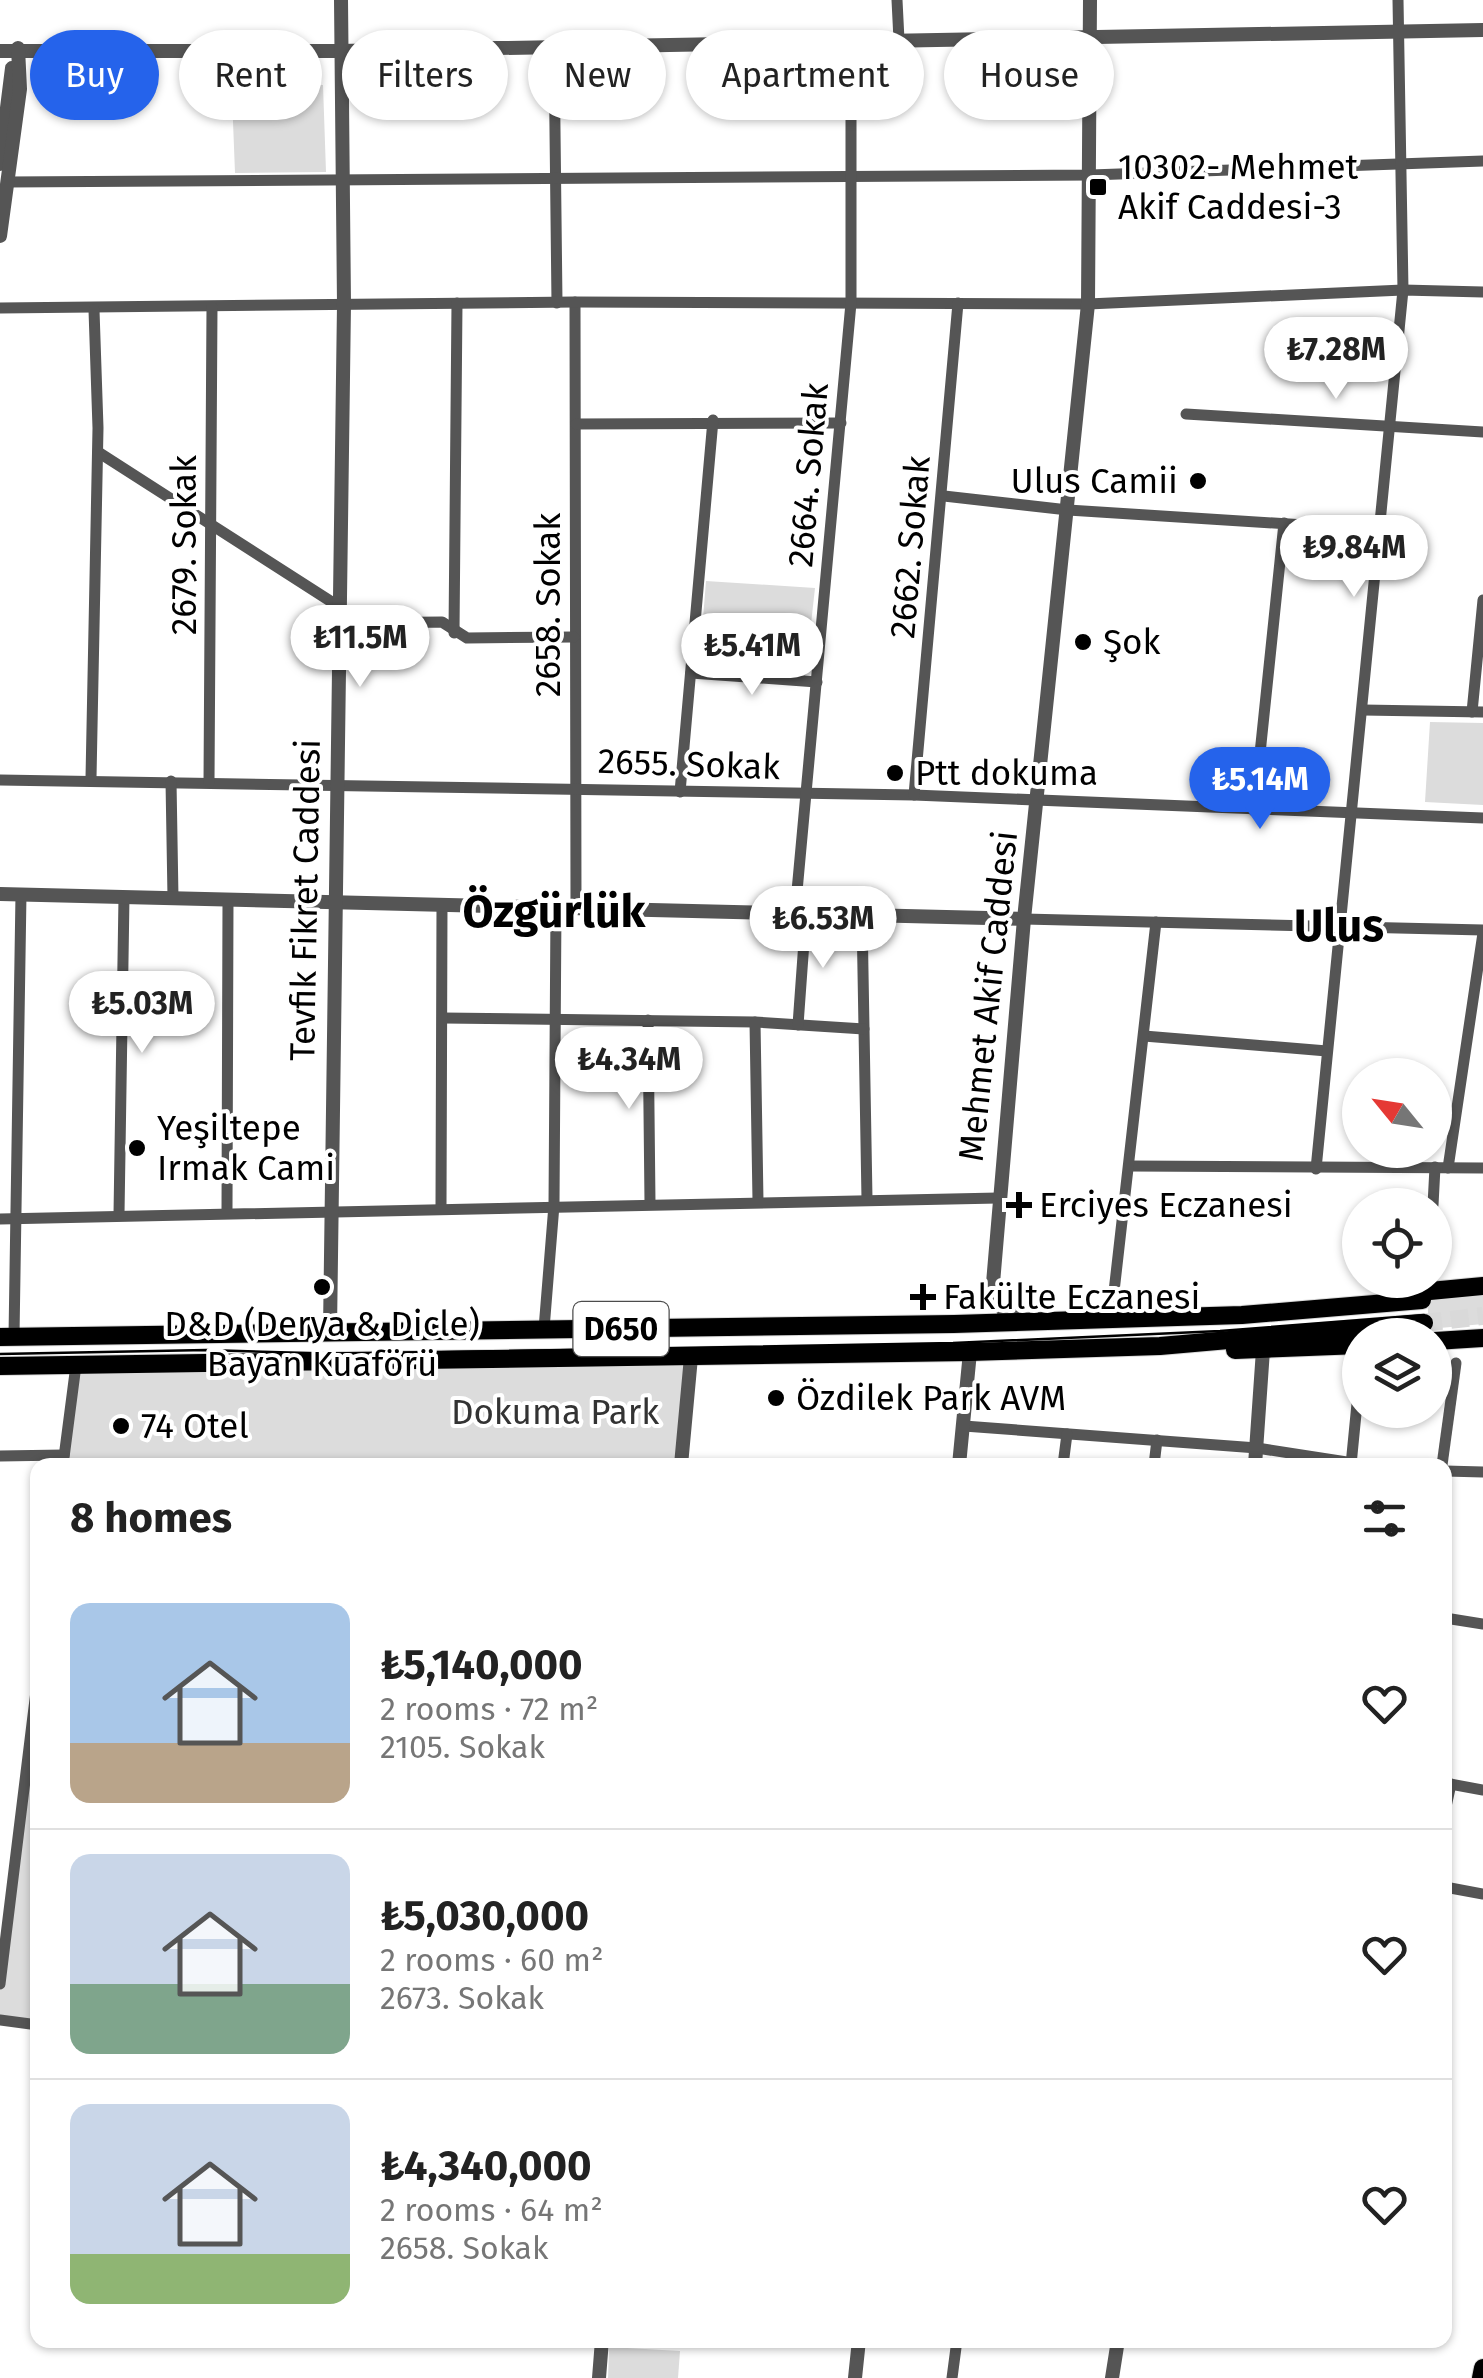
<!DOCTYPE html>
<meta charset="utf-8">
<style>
body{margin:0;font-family:"Fira Sans",sans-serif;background:#f2f2f2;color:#222;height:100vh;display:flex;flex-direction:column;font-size:38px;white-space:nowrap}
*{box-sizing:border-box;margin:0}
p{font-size:32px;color:#767676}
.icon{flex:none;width:55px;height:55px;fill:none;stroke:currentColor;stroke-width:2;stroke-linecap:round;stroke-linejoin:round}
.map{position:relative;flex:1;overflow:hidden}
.sheet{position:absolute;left:30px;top:1458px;width:1422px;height:890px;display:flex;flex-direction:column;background:#fff;border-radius:20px;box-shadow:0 2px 8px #0004}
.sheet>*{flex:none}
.banner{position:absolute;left:30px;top:30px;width:1425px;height:90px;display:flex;gap:20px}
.needle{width:65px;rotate:300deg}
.controls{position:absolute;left:1342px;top:1058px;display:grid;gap:20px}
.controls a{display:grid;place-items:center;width:110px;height:110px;border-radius:50%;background:#fff;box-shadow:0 2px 8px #0004;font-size:50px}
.price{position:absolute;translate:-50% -85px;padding:0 22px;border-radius:35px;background:#fff;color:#222;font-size:32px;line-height:65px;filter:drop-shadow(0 2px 5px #0008)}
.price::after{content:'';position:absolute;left:50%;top:60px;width:30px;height:22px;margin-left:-15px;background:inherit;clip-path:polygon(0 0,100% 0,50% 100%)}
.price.selected{background:#2563eb;color:#fff}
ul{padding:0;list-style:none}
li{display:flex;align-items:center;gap:30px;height:250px;padding:0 40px}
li+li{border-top:2px solid #e0e0e0}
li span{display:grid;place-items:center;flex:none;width:280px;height:200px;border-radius:20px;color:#555}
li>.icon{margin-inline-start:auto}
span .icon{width:120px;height:120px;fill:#fffc;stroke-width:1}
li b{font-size:42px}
h2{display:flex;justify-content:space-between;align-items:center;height:120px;padding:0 40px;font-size:42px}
.chip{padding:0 35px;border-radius:45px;background:#fff;box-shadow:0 2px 8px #0004;font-size:35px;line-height:90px}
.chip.selected{background:#2563eb;color:#fff}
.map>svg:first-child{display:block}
.green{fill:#dcdcdc}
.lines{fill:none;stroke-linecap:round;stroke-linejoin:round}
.trunk-tunnel{stroke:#d9d9d9;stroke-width:18;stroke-dasharray:18 9;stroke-linecap:butt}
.trunk-casing{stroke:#dbdbdb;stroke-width:20}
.minor{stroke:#555;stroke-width:11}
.tertiary{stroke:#555;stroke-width:14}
.trunk{stroke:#000;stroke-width:18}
.tram{stroke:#000;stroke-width:2.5}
.poi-dot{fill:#000;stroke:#fff;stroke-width:4}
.labels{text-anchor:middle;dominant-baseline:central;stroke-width:8;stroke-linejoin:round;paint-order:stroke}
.shield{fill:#fff;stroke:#4c4c4c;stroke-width:2.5}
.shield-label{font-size:32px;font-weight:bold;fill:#000}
.poi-label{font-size:35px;fill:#000;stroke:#fff;text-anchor:start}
.street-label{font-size:35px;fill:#000;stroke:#fff}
.park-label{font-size:35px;fill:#333;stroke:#fff}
.district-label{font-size:45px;font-weight:bold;fill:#000;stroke:#fff}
</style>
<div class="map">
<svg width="1483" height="2378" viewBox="0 0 1483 2378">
<rect width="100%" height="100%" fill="#fff"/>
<g class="green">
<polygon points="231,70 277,72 282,84 323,85 326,172 235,173"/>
<polygon points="706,581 815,588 805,678 699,669"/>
<polygon points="1430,722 1483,723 1483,805 1425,802"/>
<polygon points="1465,1293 1483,1296 1483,1324 1429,1329 1427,1295"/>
<polygon points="691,1357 681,1465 63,1465 76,1365"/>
<polygon points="37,1677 37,2025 0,2020 0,1984"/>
<polygon points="609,2347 680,2351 678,2378 608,2378"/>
</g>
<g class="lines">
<polyline class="trunk-tunnel" points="1424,1323 1483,1316"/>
<g class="trunk-casing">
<g id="trunk">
<polyline points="1409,1293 1483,1286"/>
<polyline points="0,1337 954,1324 1242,1315 1422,1300"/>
<polyline points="1435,1341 1483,1338"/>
<polyline points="1235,1350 1360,1345"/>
<polyline points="0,1366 970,1352 1160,1346 1424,1323"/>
<polyline points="1481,2378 1483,2368"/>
</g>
</g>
<g class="minor">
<polyline points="897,0 899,40"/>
<polyline points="554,44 557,303"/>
<polyline points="7,182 1091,175 1483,161"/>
<polyline points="575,302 576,907"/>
<polyline points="0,308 575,302 1088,304 1403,290 1483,292"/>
<polyline points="1186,414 1483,432"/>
<polyline points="576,424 841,423"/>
<polyline points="98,452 338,606"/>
<polyline points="944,496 1068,510 1383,530"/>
<polyline points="339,623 442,622 467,638 574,637"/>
<polyline points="454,633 457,303"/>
<polyline points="691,673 817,682"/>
<polyline points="1363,710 1483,712"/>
<polyline points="1472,712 1483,600"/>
<polyline points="91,778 98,428 94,310"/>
<polyline points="0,780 914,795 1483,818"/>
<polyline points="171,781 173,898"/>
<polyline points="209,782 212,307"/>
<polyline points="680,792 713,420"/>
<polyline points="914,795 958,303"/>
<polyline points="1254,811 1284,523"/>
<polyline points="795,913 851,303 851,41"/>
<polyline points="862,915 867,1199"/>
<polyline points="1024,919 1483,930"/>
<polyline points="443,1018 755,1022 864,1029"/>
<polyline points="648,1020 650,1203"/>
<polyline points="755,1022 758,1201"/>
<polyline points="798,1025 806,914"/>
<polyline points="1144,1036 1327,1051"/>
<polyline points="1129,1166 1483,1168"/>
<polyline points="1448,1168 1483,933"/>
<polyline points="1316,1169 1403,290 1398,0"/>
<polyline points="1433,1205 1435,1167"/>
<polyline points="441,1207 442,905"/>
<polyline points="227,1211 228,900"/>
<polyline points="119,1214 124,897"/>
<polyline points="0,1219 998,1198"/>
<polyline points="1111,1318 1156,922"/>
<polyline points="544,1329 554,1205 556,907"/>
<polyline points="14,1336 21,894"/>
<polyline points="964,1426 1257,1448 1366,1465"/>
<polyline points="0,1456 64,1455"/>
<polyline points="63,1465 76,1365"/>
<polyline points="1063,1465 1067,1434"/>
<polyline points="1154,1465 1157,1440"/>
<polyline points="1351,1465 1360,1373"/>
<polyline points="1442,1465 1456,1363"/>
<polyline points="1445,1471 1483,1472"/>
<polyline points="1445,1618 1483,1624"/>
<polyline points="1445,1783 1483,1790"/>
<polyline points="1445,1811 1451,1784"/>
<polyline points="1445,1887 1483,1894"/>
<polyline points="0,1984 38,1675"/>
<polyline points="0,2020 38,2025"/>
<polyline points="952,2378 957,2340"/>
</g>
<g class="tertiary">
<polyline points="0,51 339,51 1483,30"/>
<polyline points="0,164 12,68"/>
<polyline points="0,236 20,89 18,48"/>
<polyline points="0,894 1024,919"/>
<polyline points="1022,1320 1004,1311 992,1295 1024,919 1088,304 1090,0"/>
<polyline points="330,1330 344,304 341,0"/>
<polyline points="681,1465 691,1357"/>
<polyline points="959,1465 970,1352"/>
<polyline points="1255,1465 1263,1350"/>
<polyline points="599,2378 602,2340"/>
<polyline points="855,2378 859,2340"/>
<polyline points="1112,2378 1118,2340"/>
</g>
<use href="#trunk" class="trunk"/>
<polyline class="tram" points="0,1354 206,1350 343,1354 953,1343 1220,1331 1424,1315"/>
</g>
<g class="poi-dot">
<rect x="1088" y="177" width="20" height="20" rx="5"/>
<circle cx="1198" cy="481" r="10"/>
<circle cx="1083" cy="642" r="10"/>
<circle cx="895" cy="773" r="10"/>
<circle cx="137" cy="1148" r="10"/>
<path d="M1014 1190h10v10h10v10h-10v10h-10v-10h-10v-10h10z"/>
<circle cx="322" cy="1287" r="10"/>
<path d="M918 1282h10v10h10v10h-10v10h-10v-10h-10v-10h10z"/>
<circle cx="776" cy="1398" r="10"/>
<circle cx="121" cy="1426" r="10"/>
</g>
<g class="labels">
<rect class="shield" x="573.5" y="1302" width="95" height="54" rx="8"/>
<g class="shield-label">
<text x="621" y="1329">D650</text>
</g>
<g class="poi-label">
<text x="1118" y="167">10302- Mehmet<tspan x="1118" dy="40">Akif Caddesi-3</tspan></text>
<text x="1178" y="481" text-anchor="end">Ulus Camii</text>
<text x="1103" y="642">Şok</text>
<text x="915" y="773">Ptt dokuma</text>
<text x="157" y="1128">Yeşiltepe<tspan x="157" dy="40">Irmak Cami</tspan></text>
<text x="1039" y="1205">Erciyes Eczanesi</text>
<text x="943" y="1297">Fakülte Eczanesi</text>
<text x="322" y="1324" text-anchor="middle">D&amp;D (Derya &amp; Dicle)<tspan x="322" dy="40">Bayan Kuaförü</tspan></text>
<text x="796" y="1398">Özdilek Park AVM</text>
<text x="141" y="1426">74 Otel</text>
</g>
<g class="street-label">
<text transform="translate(808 475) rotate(-85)">2664. Sokak</text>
<text transform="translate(184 545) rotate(-90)">2679. Sokak</text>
<text transform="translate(910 547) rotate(-85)">2662. Sokak</text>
<text transform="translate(548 605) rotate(-90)">2658. Sokak</text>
<text transform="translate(689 764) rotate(2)">2655. Sokak</text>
<text transform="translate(305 900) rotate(-89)">Tevfik Fikret Caddesi</text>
<text transform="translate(988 996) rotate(-84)">Mehmet Akif Caddesi</text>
</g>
<g class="park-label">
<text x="555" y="1412">Dokuma Park</text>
</g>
<g class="district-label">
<text x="554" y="912">Özgürlük</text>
<text x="1339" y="926">Ulus</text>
</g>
</g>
</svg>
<div class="controls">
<a><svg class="needle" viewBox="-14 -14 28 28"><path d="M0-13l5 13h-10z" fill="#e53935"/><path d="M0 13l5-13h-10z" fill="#767676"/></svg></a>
<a><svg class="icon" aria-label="locate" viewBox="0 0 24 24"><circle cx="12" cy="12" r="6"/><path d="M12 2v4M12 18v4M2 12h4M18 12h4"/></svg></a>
<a><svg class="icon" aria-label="layers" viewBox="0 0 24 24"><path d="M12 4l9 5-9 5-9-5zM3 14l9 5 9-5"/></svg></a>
</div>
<b class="price" style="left:1336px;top:402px">₺7.28M</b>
<b class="price" style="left:1354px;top:600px">₺9.84M</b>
<b class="price" style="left:360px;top:690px">₺11.5M</b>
<b class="price" style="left:752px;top:698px">₺5.41M</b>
<b class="price selected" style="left:1260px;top:832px">₺5.14M</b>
<b class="price" style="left:823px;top:971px">₺6.53M</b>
<b class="price" style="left:142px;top:1056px">₺5.03M</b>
<b class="price" style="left:629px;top:1112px">₺4.34M</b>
<div class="banner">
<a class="chip selected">Buy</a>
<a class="chip">Rent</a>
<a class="chip">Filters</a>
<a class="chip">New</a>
<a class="chip">Apartment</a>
<a class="chip">House</a>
</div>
<section class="sheet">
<h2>8 homes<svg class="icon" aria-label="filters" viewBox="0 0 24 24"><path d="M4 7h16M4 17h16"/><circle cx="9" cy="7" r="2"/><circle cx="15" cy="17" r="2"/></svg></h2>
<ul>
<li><span style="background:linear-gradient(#a9c7e8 70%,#b9a48a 0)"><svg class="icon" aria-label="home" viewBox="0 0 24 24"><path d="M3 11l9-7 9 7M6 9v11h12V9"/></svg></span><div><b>₺5,140,000</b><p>2 rooms · 72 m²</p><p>2105. Sokak</p></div><svg class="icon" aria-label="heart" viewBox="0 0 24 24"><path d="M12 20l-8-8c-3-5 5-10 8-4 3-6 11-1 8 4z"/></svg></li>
<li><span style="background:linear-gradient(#c9d6e8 65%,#7fa58c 0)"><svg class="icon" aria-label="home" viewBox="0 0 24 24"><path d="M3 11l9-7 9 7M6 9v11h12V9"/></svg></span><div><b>₺5,030,000</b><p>2 rooms · 60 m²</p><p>2673. Sokak</p></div><svg class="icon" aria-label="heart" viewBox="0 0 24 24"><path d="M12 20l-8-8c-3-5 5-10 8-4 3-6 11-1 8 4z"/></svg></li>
<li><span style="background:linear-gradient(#c9d6e8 75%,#8fb573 0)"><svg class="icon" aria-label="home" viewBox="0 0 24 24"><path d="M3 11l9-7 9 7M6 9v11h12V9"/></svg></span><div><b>₺4,340,000</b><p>2 rooms · 64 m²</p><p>2658. Sokak</p></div><svg class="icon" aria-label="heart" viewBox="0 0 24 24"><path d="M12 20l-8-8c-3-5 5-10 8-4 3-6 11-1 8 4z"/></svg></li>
</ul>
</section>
</div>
